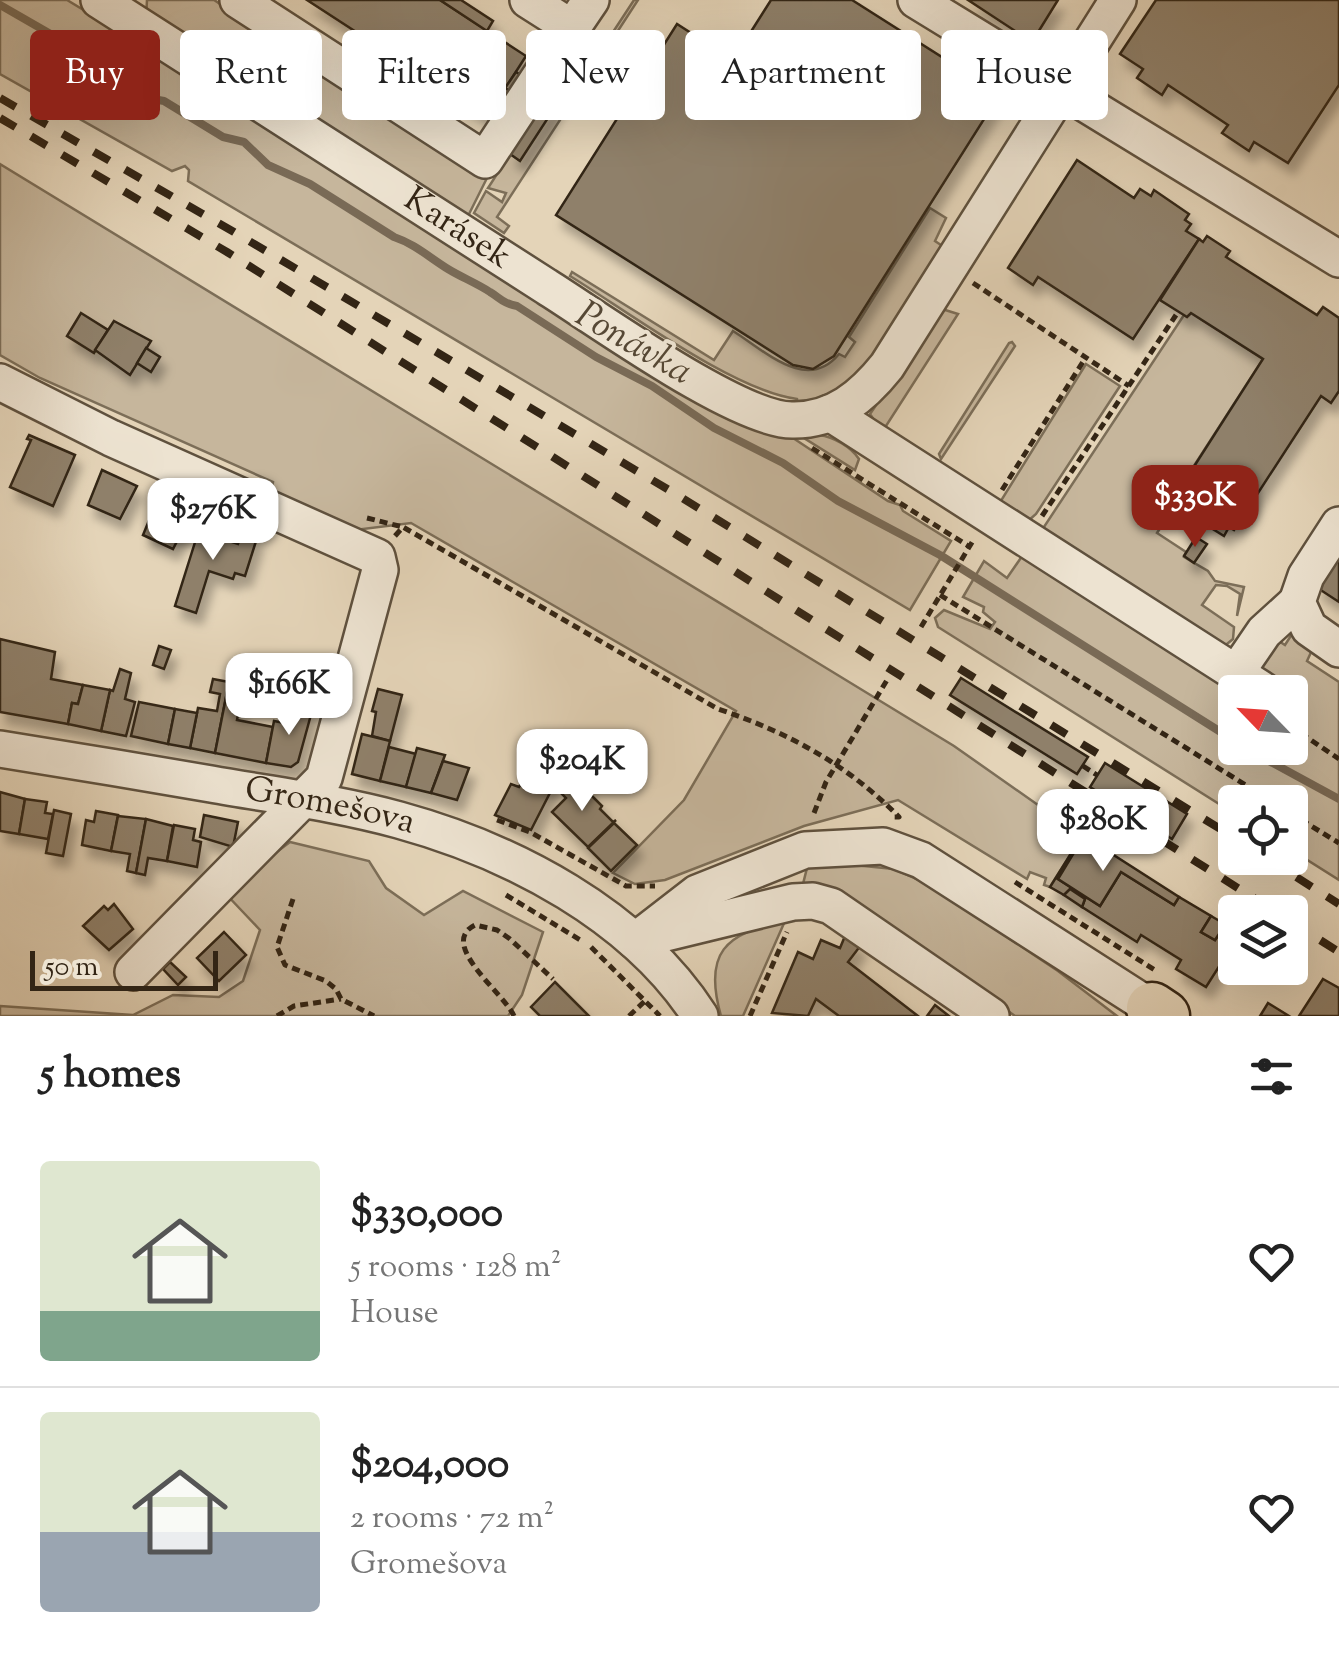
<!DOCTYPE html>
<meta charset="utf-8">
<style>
body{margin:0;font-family:"Sorts Mill Goudy",serif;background:#f6f6f6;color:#222;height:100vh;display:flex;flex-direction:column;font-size:38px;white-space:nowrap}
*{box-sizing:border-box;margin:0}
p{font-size:32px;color:#767676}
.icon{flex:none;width:55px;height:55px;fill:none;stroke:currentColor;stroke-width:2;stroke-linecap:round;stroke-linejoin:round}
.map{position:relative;height:1016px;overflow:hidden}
.sheet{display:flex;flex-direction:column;background:#fff;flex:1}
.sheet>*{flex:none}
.top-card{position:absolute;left:30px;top:30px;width:1280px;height:90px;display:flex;gap:20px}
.needle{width:65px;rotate:295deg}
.controls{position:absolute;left:1218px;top:675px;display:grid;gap:20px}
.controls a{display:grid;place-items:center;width:90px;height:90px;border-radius:10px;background:#fff;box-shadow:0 10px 40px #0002;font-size:50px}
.scale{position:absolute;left:30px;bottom:25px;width:188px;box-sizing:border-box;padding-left:10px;border:5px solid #332515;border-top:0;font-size:28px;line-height:35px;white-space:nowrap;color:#332515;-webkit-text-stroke:8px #ede3d1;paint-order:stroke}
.price{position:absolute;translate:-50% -85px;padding:0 22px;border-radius:20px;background:#fff;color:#222;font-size:32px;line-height:65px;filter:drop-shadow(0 2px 5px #0008)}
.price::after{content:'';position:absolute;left:50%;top:60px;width:30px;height:22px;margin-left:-15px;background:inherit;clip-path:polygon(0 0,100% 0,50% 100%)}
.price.on{background:#8f2418;color:#fff}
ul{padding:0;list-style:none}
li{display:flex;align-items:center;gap:30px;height:250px;padding:0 40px}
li+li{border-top:2px solid #e0e0e0}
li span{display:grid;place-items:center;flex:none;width:280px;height:200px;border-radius:10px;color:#555}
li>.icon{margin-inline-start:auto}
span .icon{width:120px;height:120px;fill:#fffc;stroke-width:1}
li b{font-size:42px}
h2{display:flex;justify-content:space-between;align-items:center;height:120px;padding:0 40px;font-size:42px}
.tag{padding:0 35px;border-radius:10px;background:#fff;box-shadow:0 10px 40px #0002;font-size:35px;line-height:90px}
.tag.on{background:#8f2418;color:#fff}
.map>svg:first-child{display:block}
.green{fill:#c6b69c;stroke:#7c6e58;stroke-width:2.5}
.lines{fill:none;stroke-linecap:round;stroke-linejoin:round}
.stream{stroke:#796a56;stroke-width:8}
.building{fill:#8f806a;stroke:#332515;stroke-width:2.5;filter:url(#shadow)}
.minor-casing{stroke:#5f513e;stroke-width:40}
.highway-casing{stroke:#332515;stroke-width:55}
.path{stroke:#332515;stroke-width:5;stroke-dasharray:8 5;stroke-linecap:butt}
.minor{stroke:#ede3d1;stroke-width:35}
.highway{stroke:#e4d4b8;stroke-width:50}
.rail{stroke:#332515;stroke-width:8;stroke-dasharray:18 18;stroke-linecap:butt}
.labels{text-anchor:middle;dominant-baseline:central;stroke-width:8;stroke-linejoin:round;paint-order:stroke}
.street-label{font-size:35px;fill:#332515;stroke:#ede3d1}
.water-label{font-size:38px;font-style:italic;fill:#564835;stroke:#ede3d1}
</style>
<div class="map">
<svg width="1339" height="1016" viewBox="0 0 1339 1016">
<defs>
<filter id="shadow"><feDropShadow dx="6" dy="11" stdDeviation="5" flood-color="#0004"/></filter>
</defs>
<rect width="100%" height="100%" fill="#e4d4b8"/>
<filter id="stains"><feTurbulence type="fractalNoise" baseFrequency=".002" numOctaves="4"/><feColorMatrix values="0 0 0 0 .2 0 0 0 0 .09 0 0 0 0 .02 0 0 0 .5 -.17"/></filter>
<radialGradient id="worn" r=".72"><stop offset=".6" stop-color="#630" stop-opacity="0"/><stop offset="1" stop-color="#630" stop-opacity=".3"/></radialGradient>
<g class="green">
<polygon points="0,0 67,0 133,40 113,50 119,63 129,66 142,47 787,434 888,501 900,505 903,511 951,541 910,610 188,181 189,170 185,166 172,171 0,74"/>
<polygon points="147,0 214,0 487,178 468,216 146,19"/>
<polygon points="634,0 638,0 497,217 509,226 504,233 474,213 486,191 502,202 506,193 488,188 510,154 519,160 571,81 561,75 581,43 598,55"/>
<polygon points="0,164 954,746 1082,836 1050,887 1044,885 1046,878 1030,872 1027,879 898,800 804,826 665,880 635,884 613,873 684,800 736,711 411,523 355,530 271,494 273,482 40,378 0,355"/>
<path d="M930,208l16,10 -11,23 9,6 -65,105 -31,36 -50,19 -1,-8c-63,-8 -170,-88 -227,-123l2,-4 142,88 19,-29c32,20 74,62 106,23l6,3 10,-15 -6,-5z"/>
<polygon points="942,309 958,314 886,426 878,426 870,414"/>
<polygon points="1191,313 1263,359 1177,492 1181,496 1157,533 1186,552 1184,557 1208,571 1215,581 1244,587 1237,616 1240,594 1227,586 1216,585 1202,605 1234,627 1233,639 1222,648 1036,539 1184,315 1187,317"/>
<polygon points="1012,342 1015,346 941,459 939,454 1009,343"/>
<polygon points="1086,364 1120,386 1036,514 1028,521 994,512"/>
<path d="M819,435c15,2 32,12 40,24l-4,11 -51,-32z"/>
<polygon points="1027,549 1235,692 1235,748 1290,748 1290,692 1265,692 1258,664 1277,640 1285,645 1292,634 1304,637 1313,648 1307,661 1339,682 1339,880 1290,849 1290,802 1235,802 1235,814 938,627 935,618 944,610 990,629 995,622 983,612 984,607 963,597 984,561 1007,578"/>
<polygon points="290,842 369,861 386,888 424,915 463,891 543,932 522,995 508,1016 0,1016 0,1006 133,1015 173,995 219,997 243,981 260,930 224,892"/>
<polygon points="854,865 894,869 926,883 1058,971 1117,1016 1015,1016 848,896 833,889 803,884 807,868"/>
<path d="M785,921l-42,95h-22c-18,-63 4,-83 64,-95z"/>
</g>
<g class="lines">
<g class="stream">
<path d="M0,5l94,54 59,40 11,2 59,36 21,5 24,23 42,19 84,53c21,7 36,21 54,32 13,8 28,14 42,23 10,6 14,12 27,14l79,51 56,29 62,42 69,35 55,38 102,54 295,186"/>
<polyline points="1245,748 1339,799"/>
</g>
</g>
<g class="building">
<polygon points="307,0 440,0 526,56 487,117"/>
<polygon points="440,0 461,0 493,21 487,31"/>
<polygon points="771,0 852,0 1000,94 834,356 813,369 793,365 556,215 677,24 733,60"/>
<polygon points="968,0 1058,0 1032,42"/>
<polygon points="1156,0 1339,0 1339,85 1288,163 1254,142 1249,151 1222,133 1228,125 1168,85 1162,95 1137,78 1143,69 1120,54"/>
<polygon points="516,72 529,80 518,96 505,88"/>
<polygon points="561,75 572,81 520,161 510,154"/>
<polygon points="1077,160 1134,198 1140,189 1151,196 1154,190 1189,214 1185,220 1191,224 1186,231 1199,239 1133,339 1038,277 1033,285 1008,268"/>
<polygon points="1207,236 1230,251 1226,257 1317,315 1323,307 1339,318 1339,391 1331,403 1321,396 1234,530 1229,527 1224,536 1203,523 1199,529 1192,525 1196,518 1175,505 1181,496 1177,493 1263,359 1191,313 1187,317 1160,300 1199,239 1203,242"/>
<polygon points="81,313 108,330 94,353 67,336"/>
<polygon points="114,321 151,341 130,375 95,350"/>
<polygon points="146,348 160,357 151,372 137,363"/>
<polygon points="29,435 75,455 53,506 10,487 31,440 27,439"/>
<polygon points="102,470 137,486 120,519 88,505"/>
<polygon points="159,496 193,510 173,549 143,535"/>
<polygon points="202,520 219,526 216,537 238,544 242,533 257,538 245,576 235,573 233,579 209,571 196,613 175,606"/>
<polygon points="1196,537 1207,544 1194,563 1184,556"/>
<polygon points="1339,552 1339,602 1316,587"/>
<polygon points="0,639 55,652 51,679 83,685 78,704 72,703 68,724 0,712"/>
<polygon points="159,646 171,650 164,669 153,665"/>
<polygon points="120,669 131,673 125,699 135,702 126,736 101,731 110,690 113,691"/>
<polygon points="961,678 1088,757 1077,774 950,695"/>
<polygon points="213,679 229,682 215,753 190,748 198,708 217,711 220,694 210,692"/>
<polygon points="229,682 244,686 237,720 273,727 266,763 215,753"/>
<polygon points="83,685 110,690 101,731 68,724 72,703 78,704"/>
<polygon points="378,689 402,695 390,741 372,736 376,712 372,711"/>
<polygon points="139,702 175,709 168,744 131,736"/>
<polygon points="290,706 312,711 298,762 291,767 266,763 274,721 285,723"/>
<polygon points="175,709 197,713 190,748 168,744"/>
<polygon points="362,734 390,741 380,781 352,774"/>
<polygon points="389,747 416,754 406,787 380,781"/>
<polygon points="417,748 445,755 431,793 406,787"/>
<polygon points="443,761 469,768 457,800 431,793"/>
<polygon points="1105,763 1187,814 1172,839 1090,787"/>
<polygon points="539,775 555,783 531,830 495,815 511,784 519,787 522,782 533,787"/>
<polygon points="575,779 602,806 600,809 613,822 616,820 588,847 552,812 566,798 561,793"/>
<polygon points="0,792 25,799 19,834 0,831"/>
<polygon points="25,799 47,802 45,813 53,814 48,839 19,834"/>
<polygon points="54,810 71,814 63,856 46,853"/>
<polygon points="96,811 118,815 111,851 82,845 86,820 94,822"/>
<polygon points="204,815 238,822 233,847 200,837"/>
<polygon points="118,816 146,819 136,873 127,871 130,854 111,851"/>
<polygon points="146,819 173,826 167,861 148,858 145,875 136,873"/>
<polygon points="614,823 637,845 611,871 588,848"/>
<polygon points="174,825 195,829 193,840 201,842 197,867 167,861"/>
<polygon points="1082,836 1058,879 1100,906 1121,872 1174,905 1179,897 1211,916 1201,932 1215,940 1219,934 1234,943 1206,987 1176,969 1181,960 1141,935 1137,942 1082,907 1085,899 1070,889 1064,895 1050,887"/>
<polygon points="1084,836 1179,897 1174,905 1121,872 1100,906 1058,879"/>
<polygon points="1070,889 1085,899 1082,907 1064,895"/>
<polygon points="114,904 133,929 109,950 83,926 104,906 108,910"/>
<polygon points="1211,916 1235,930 1234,943 1219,934 1215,940 1201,932"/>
<polygon points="224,932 246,955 219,981 197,958"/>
<polygon points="845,936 861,945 848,962 918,1016 839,1016 816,999 808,1016 772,1013 798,952 813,959 821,940 840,948"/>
<polygon points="170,962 186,977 178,985 163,969"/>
<polygon points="1323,979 1339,988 1339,1016 1299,1016"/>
<polygon points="555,982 589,1016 540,1016 531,1007"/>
<polygon points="1268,1003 1289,1016 1260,1016"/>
<polygon points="935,1005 949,1016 927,1016"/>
</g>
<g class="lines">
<g class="minor-casing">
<g id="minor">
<path id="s1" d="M99,0c150,95 299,191 448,287 51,32 191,133 245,133 42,1 71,-24 95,-54l231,-366"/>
<polyline points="238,0 485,160 572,28"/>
<polyline points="528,0 572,28 591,0"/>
<polyline points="916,0 1339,259"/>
<polyline points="0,382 111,438 377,557 380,570 324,778 133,972"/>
<polyline points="830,413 1236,673 1264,632 1297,602"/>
<polyline points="1339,525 1306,576 1297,602 1309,628 1339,649"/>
<polyline points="1236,673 1264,691"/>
<path id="s2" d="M0,749c70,11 141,23 211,35 62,11 126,19 188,36 113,31 236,95 301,196"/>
<polyline points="645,938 793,902 813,901 831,906 991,1016"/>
<polyline points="635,941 697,893 805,850 883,846 921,860 1152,1008 1150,1016"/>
</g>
</g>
<g class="highway-casing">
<polyline id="highway" points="1152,1008 1164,1016"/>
</g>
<g class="path">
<polyline points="973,283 1129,386"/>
<polyline points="812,448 970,547"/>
<polyline points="1002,490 1086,357"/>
<polyline points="1042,516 1176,315"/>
<polyline points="367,518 403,527"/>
<path d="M395,536l8,-9 315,182c69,23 129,55 181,108h-5"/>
<polyline points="940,595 1273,802"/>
<polyline points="921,627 974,539"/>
<polyline points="1290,726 1339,759"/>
<polyline points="1083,766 1097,775"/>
<polyline points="814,813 826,782 887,680"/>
<polyline points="1290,813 1339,843"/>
<polyline points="497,820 530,832 626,886 655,886"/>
<polyline points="1015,882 1158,972"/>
<polyline points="506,895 582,941"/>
<polyline points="293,899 277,947 285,965 326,981 336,989 341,999 374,1016"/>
<polyline points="591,947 660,1016"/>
<polyline points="277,1016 294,1006 341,999"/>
<path d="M514,1016c-10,-23 -77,-72 -39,-91l22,5 13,9 43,40"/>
<polyline points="629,1016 647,999"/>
<polyline points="750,1016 787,932"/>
</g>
<use href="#minor" class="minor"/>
<use href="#highway" class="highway"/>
<g class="rail">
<polyline points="0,98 234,232 674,493 1235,838"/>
<polyline points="0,118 227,252 1276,912"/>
<polyline points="1266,858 1339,904"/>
<polyline points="1290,921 1339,952"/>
</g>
</g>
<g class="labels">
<g class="street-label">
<text stroke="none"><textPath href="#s1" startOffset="425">Karásek</textPath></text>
<text stroke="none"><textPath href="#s2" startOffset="335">Gromešova</textPath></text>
</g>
<g class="water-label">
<text transform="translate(633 345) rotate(30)">Ponávka</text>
</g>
</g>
<rect width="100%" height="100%" filter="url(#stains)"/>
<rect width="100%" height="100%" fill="url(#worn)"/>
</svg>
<div class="controls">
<a><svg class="needle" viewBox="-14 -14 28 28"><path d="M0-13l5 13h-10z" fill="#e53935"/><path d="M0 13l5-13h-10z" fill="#767676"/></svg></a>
<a><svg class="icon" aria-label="locate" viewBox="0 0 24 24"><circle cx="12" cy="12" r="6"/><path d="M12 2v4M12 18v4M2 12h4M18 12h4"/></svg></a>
<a><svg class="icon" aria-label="layers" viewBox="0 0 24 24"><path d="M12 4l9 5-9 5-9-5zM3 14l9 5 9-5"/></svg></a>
</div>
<div class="scale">50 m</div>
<b class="price on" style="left:1195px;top:550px">$330K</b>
<b class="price" style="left:213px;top:563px">$276K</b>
<b class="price" style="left:289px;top:738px">$166K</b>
<b class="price" style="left:582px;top:814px">$204K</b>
<b class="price" style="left:1103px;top:874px">$280K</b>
<div class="top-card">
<a class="tag on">Buy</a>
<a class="tag">Rent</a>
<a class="tag">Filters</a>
<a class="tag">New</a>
<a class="tag">Apartment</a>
<a class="tag">House</a>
</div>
</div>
<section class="sheet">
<h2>5 homes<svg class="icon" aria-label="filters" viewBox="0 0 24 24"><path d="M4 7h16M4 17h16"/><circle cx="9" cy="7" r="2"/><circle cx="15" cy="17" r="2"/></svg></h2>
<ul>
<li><span style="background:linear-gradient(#dfe7d0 75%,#7fa58c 0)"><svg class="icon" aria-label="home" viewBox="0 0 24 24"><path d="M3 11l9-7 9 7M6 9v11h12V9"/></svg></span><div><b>$330,000</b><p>5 rooms · 128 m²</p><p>House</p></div><svg class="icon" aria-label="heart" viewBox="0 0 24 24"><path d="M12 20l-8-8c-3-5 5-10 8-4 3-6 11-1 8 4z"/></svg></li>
<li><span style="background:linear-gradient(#dfe7d0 60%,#9aa5b1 0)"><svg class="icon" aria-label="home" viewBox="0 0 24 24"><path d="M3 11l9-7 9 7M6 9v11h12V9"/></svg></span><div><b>$204,000</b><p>2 rooms · 72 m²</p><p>Gromešova</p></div><svg class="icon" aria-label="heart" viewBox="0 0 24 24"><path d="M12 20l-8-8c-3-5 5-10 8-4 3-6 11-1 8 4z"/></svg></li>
</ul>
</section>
